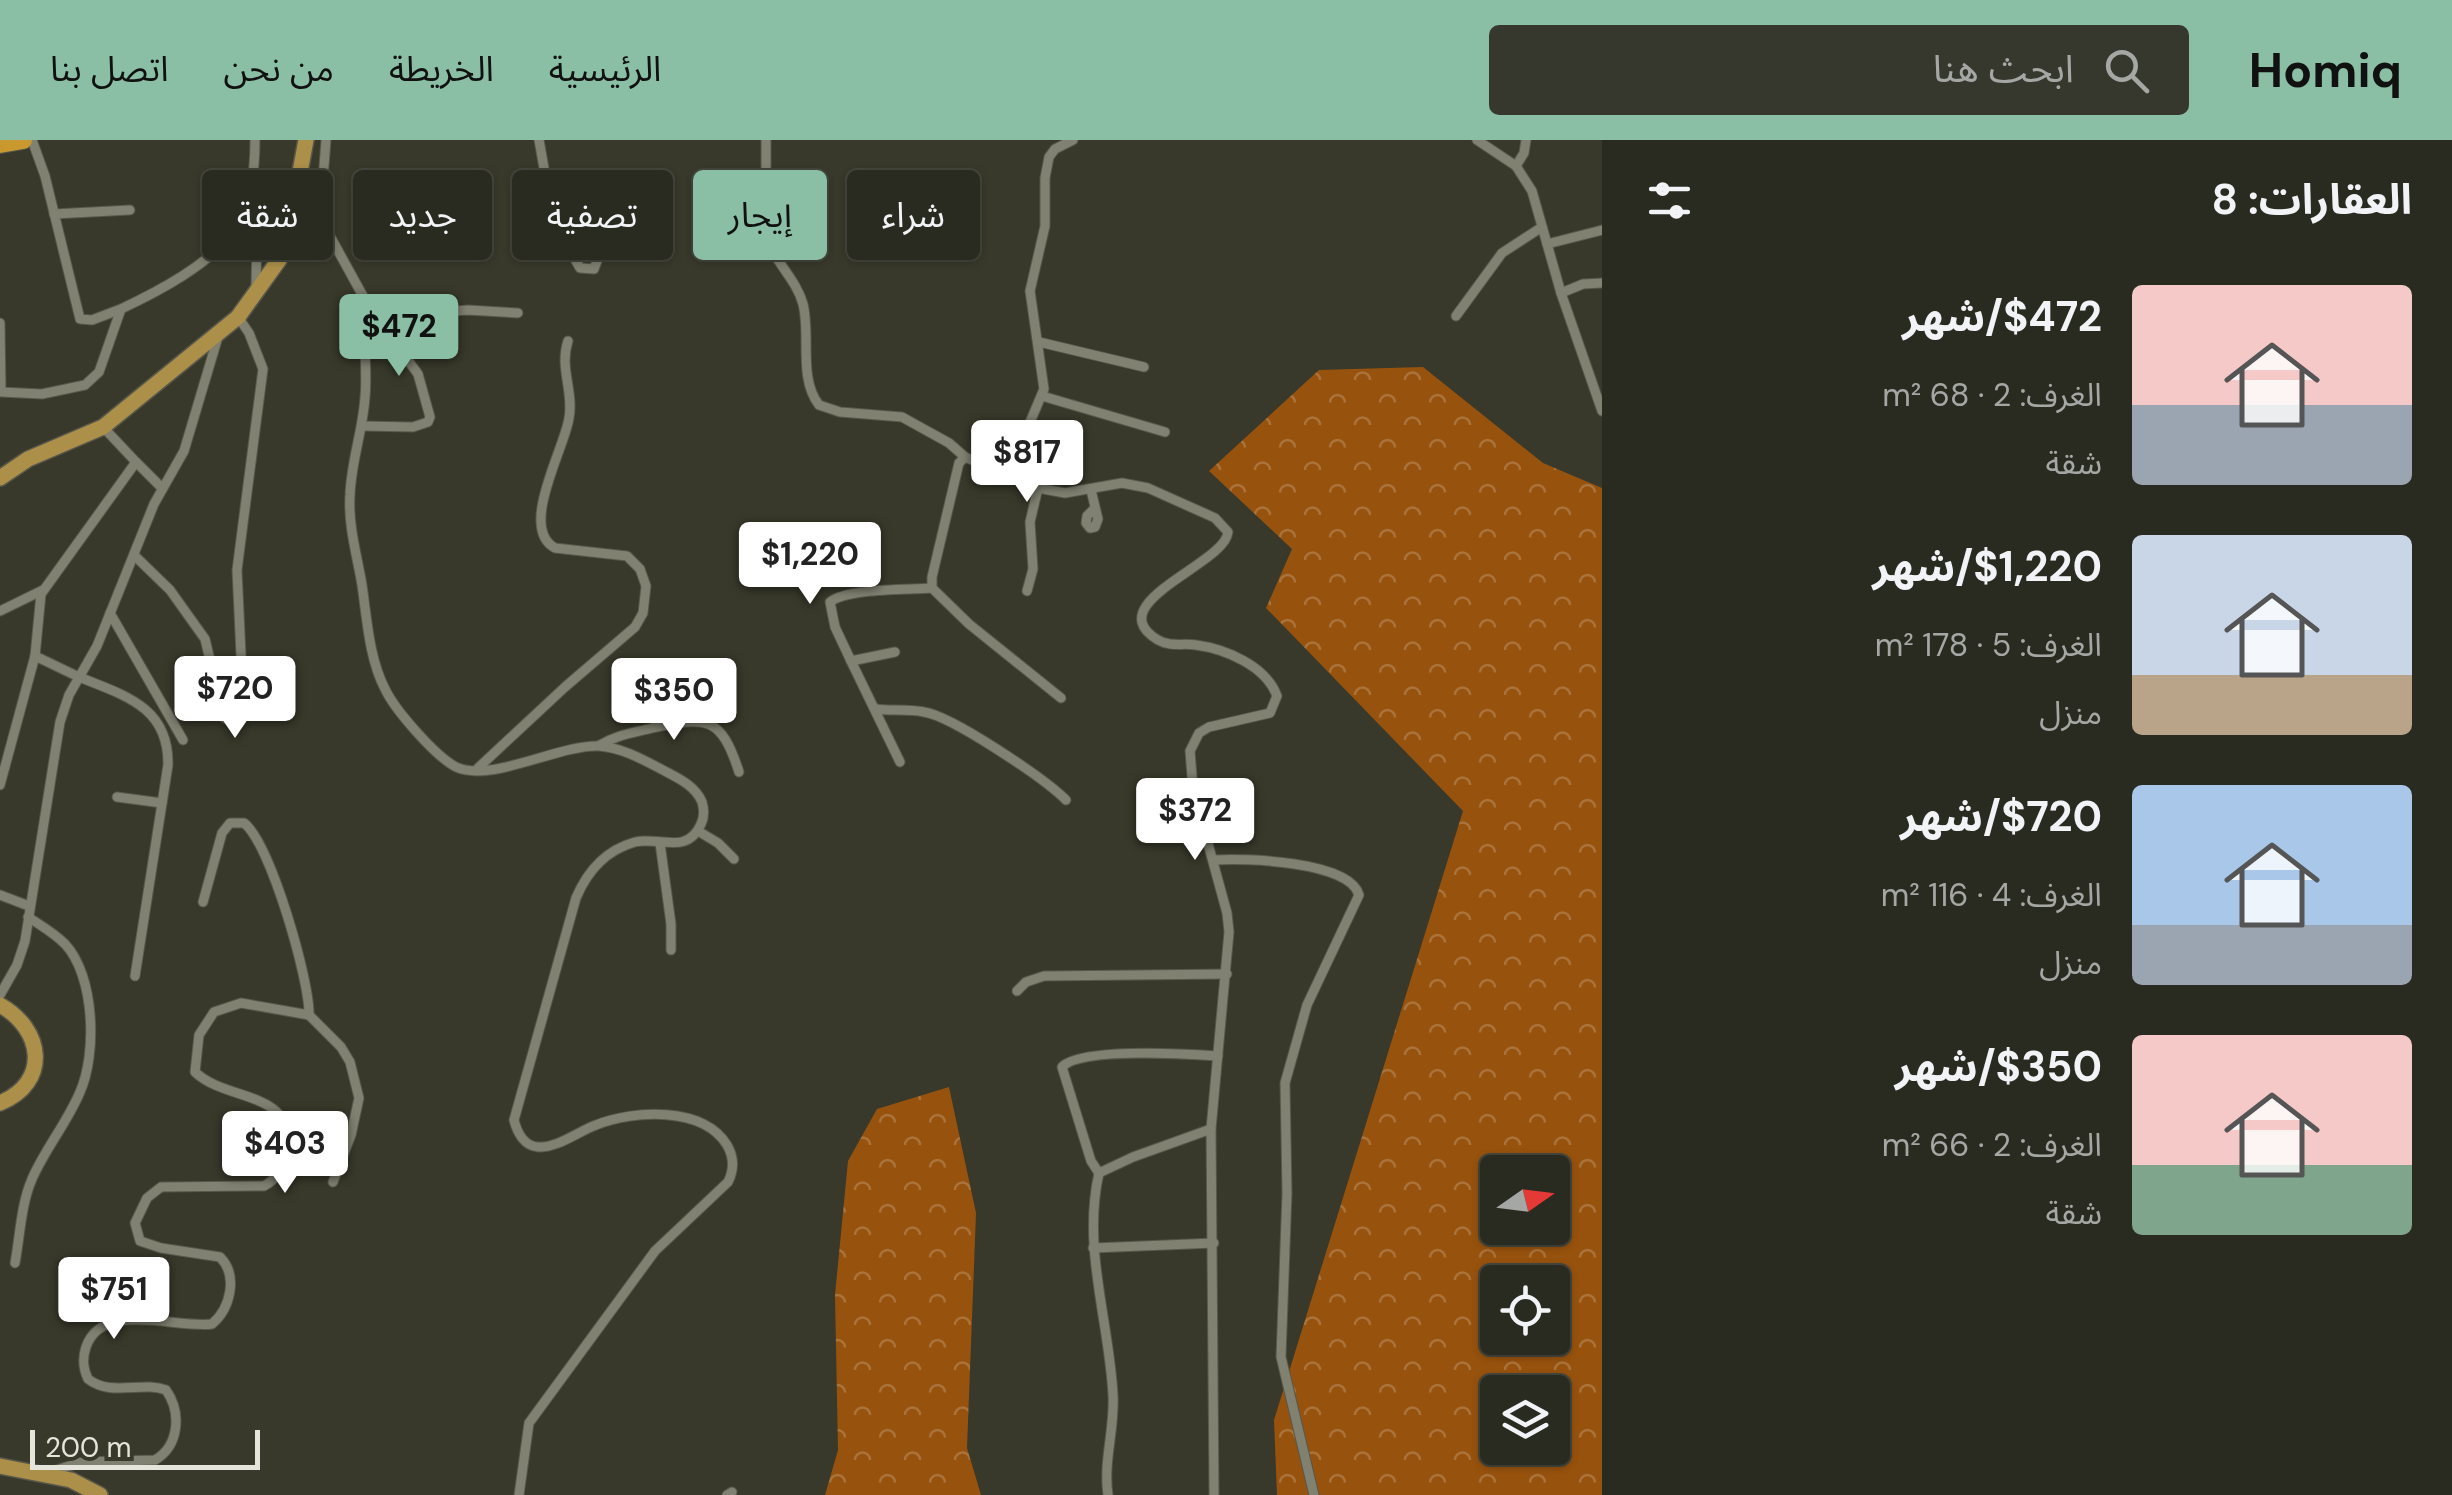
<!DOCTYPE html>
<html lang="ar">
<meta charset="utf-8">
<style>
body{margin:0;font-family:"DM Sans","Noto Sans Arabic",sans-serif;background:#36372d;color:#f1f3f6;direction:rtl;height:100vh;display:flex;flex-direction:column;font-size:38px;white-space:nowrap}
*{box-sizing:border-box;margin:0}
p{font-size:32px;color:#a5a7a5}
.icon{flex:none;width:55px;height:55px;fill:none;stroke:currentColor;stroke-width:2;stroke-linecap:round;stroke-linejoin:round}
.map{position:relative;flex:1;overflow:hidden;direction:ltr}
.panel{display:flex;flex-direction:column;background:#2a2b20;width:850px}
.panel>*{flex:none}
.guide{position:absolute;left:30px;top:30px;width:950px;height:90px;direction:rtl;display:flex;gap:20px}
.needle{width:65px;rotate:76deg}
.fabs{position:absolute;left:1480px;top:1015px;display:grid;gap:20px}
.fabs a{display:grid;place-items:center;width:90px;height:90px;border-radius:10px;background:#2a2b20;box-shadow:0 2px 8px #0004,0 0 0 2px #46473e;font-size:50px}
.scale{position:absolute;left:30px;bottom:25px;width:230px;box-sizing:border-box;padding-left:10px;border:5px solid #e5e5dc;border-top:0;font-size:28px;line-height:35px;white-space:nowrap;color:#e5e5dc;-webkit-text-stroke:8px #38392a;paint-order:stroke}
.price{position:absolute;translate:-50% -85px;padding:0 22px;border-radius:10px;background:#fff;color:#222;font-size:32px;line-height:65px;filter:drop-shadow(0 2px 5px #0008)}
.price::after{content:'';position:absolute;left:50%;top:60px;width:30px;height:22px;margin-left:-15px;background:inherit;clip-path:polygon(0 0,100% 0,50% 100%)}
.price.active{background:#8abfa5;color:#111}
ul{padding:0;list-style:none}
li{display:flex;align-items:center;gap:30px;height:250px;padding:0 40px}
li span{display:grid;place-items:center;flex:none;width:280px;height:200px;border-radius:10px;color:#555}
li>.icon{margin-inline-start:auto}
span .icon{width:120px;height:120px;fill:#fffc;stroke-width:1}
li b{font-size:42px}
h2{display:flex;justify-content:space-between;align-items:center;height:120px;padding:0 40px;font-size:42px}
.tag{padding:0 35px;border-radius:10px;background:#2a2b20;box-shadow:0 2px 8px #0004,0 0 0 2px #46473e;font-size:35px;line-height:90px}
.tag.active{background:#8abfa5;color:#111}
header{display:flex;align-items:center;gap:60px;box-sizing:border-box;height:140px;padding:0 50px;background:#8abfa5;color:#111}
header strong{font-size:48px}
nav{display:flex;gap:55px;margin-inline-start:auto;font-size:35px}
.search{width:700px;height:90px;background:#36372d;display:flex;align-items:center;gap:25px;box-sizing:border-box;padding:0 35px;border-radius:10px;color:#a5a7a5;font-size:38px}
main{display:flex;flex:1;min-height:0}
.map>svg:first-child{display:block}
.forest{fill:url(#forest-crowns);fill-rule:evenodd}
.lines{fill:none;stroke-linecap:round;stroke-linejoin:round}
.minor-casing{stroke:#57574b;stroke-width:11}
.primary-casing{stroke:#57574b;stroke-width:18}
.motorway-casing{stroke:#57574b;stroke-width:20}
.minor{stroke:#808171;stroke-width:9}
.primary{stroke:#ac8f49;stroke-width:15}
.motorway{stroke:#c9982e;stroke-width:18}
</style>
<header>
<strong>Homiq</strong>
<div class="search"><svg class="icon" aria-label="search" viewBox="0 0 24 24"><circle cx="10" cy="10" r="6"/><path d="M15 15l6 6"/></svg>ابحث هنا</div>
<nav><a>الرئيسية</a><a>الخريطة</a><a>من نحن</a><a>اتصل بنا</a></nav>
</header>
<main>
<section class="panel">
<h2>العقارات: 8<svg class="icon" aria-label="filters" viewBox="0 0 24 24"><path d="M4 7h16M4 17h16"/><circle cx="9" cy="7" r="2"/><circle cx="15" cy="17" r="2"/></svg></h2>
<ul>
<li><span style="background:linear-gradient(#f6c9c9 60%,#9aa5b1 0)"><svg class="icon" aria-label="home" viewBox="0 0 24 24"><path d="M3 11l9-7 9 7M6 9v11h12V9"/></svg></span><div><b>$472/شهر</b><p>الغرف: 2 · 68 m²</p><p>شقة</p></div></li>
<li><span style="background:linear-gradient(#c9d6e8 70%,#b9a48a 0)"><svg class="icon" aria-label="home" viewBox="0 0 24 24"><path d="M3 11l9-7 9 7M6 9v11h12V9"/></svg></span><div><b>$1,220/شهر</b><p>الغرف: 5 · 178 m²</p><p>منزل</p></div></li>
<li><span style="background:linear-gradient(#a9c7e8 70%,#9aa5b1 0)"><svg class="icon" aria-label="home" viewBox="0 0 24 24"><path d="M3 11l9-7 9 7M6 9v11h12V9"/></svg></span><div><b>$720/شهر</b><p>الغرف: 4 · 116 m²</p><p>منزل</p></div></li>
<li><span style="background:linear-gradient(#f6c9c9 65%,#7fa58c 0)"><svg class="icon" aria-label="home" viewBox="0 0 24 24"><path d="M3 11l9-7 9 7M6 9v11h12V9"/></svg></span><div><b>$350/شهر</b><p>الغرف: 2 · 66 m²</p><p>شقة</p></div></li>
</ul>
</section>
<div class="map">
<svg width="1602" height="1355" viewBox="0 0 1602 1355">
<defs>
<pattern id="forest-crowns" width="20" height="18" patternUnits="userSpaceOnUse" patternTransform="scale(2.5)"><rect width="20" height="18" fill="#97520d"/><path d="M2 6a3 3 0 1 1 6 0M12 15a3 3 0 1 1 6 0" fill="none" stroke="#aa733b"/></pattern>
</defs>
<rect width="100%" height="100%" fill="#38392a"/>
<g class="forest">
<path d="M1423,227l120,96 59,25v1007h-325l-3,-75 189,-609 -197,-203 26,-59 -83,-78 110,-101zM1498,1032h54v56h-54zM1498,1142h54v56h-54zM1498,1252h54v56h-54z"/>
<polygon points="949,947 976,1073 967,1308 981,1355 825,1355 838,1310 835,1155 848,1021 877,969"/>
</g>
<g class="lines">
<g class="minor-casing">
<g id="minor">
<polyline points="32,0 45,36 80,179 92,180 121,169"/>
<polyline points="326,0 322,52 325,87 369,167 418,234 430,277 428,282 413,287 362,286"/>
<polyline points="539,0 550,62 564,73 578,76 580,85 575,91"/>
<path d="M766,0v94c6,26 30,44 37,70 8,32 -5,74 16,101l21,7 62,5 47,26 16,14 73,31 27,5 57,-10 26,5 67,30 13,14c-2,32 -131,71 -70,108 12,7 25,3 38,5 30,4 70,21 81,51l-7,17 -61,14 -10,6 -9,18 3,38 34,124 2,19 -18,197 3,366"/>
<polyline points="1477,0 1516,26 1532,51 1561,153 1602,271"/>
<polyline points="1516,26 1524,13 1526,0"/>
<polyline points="244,69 257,89 256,147"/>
<polyline points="54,74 130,70"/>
<polygon points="564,90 575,91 593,108 597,121 594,129 580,128 572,114 556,106 555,95"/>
<polyline points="1547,104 1602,90"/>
<polyline points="1561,153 1583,144 1602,143"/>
<path d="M369,167c-8,28 -1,61 -4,90 -2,33 -14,65 -15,98 -2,31 7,60 12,90 5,34 7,73 23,104 10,21 50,67 71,78 35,16 102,-22 142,-21 22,1 44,13 63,23 15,8 34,16 41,33 2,7 2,16 -1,22 -14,32 -42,12 -66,18 -29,8 -48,30 -59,56l-62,222c3,12 10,26 24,27 20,1 41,-16 58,-22 37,-15 107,-19 131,20 7,12 7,25 1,37l-73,69 -126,172 -10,72"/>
<polyline points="1456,176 1502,113 1542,87"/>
<polyline points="376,177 468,170 518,173"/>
<path d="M0,183l1,69 41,2 43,-9 14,-13 22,-63c38,-18 88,-44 114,-79 16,-22 20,-63 20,-90"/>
<polyline points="1039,202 1144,227"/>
<polyline points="1042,256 1165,292"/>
<polyline points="965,317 959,323 932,437 932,448 969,484 1061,558"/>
<polyline points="136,322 162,348"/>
<polyline points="998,331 1020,306 1044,249 1030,151 1045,86 1045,38 1049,17 1055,9 1073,0"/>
<polyline points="1091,350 1098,379 1095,387 1090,388 1086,383 1087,376 1095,368"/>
<polyline points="135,416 170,450 205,499 224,578 233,582 238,574 242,536 237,430 263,229 249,193 238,177"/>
<polyline points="1027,451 1033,429 1030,382 1038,348"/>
<polyline points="0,471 43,450"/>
<polyline points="110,473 183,600"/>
<path d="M895,512l-44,9 -16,-34 -5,-25c18,-14 77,-12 102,-14"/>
<path d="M35,516c15,7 29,14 44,21 44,18 90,29 89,88l-33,211"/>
<polyline points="851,521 900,622"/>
<path d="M876,569c15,2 32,0 48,3 28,4 121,67 142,88"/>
<path d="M600,605c16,-10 33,-12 52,-17 55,-12 69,-12 87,44"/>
<path d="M478,628l87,-81 70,-60 8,-14 3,-27 -6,-17 -13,-13 -72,-8c-37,-20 10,-100 14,-130 5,-27 -10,-50 -1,-77"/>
<polyline points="0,645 35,516 41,454 136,322 103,287"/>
<polyline points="117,657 162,663"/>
<polyline points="698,691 718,703 734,719"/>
<polyline points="660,703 671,784 671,810"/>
<path d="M1214,720c30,-2 136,1 145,35l-52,110 -22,78 2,110 -6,164 33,138"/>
<polyline points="0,755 29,766"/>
<path d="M203,762l19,-69 8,-10h14c26,19 66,158 65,192"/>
<polyline points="1017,851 1026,842 1044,836 1227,834"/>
<polyline points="0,855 17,825 25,801 60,582 69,555 97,506 154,364 184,311 218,197"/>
<path d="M1211,989l-78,28 -34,16 -8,-12 -29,-94c19,-20 126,-13 156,-11"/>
<path d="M1099,1033c-17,75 10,147 14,222 2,34 -10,66 -5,100"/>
<polyline points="1093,1108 1214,1103"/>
<path d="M15,1123c5,-27 6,-59 17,-84 13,-30 35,-56 48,-87 17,-38 15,-116 -15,-148 -11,-11 -25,-19 -37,-27"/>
<path d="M50,1332l32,-10 73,-2c24,-14 27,-47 11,-70 -25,-9 -55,7 -78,-11 -5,-11 -6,-20 -2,-32 16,-47 90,-18 126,-23 19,-16 26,-49 8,-67l-59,-9 -21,-7 -5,-18 12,-25 14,-11 103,-1c13,-7 19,-17 22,-31 14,-66 -59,-52 -91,-83l4,-37 15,-23 27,-9 68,12 32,32 9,15 9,36 -8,37 -18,47"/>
<polyline points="727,1355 732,1352"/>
</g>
</g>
<g class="primary-casing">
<g id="primary">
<polyline points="0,338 28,319 103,287 238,177 279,120 287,101 306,0"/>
<path d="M0,865c43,24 51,77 0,98"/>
<polyline points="0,1326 71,1340 100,1355"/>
</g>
</g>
<g class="motorway-casing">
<polyline id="motorway" points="0,4 23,0"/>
</g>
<use href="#minor" class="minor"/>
<use href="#primary" class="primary"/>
<use href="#motorway" class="motorway"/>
</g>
</svg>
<div class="fabs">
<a><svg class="needle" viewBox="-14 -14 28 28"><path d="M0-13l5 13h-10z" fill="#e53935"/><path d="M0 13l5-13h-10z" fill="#a5a7a5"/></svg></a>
<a><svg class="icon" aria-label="locate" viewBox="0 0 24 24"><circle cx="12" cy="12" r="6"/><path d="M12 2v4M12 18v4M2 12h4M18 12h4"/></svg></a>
<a><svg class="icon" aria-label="layers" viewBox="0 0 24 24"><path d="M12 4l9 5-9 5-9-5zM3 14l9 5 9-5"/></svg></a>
</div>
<div class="scale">200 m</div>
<b class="price active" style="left:399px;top:239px">$472</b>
<b class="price" style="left:1027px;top:365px">$817</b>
<b class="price" style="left:810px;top:467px">$1,220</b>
<b class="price" style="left:235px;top:601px">$720</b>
<b class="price" style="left:674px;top:603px">$350</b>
<b class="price" style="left:1195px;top:723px">$372</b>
<b class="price" style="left:285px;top:1056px">$403</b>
<b class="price" style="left:114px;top:1202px">$751</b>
<div class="guide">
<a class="tag">شراء</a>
<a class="tag active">إيجار</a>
<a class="tag">تصفية</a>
<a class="tag">جديد</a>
<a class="tag">شقة</a>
</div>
</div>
</main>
